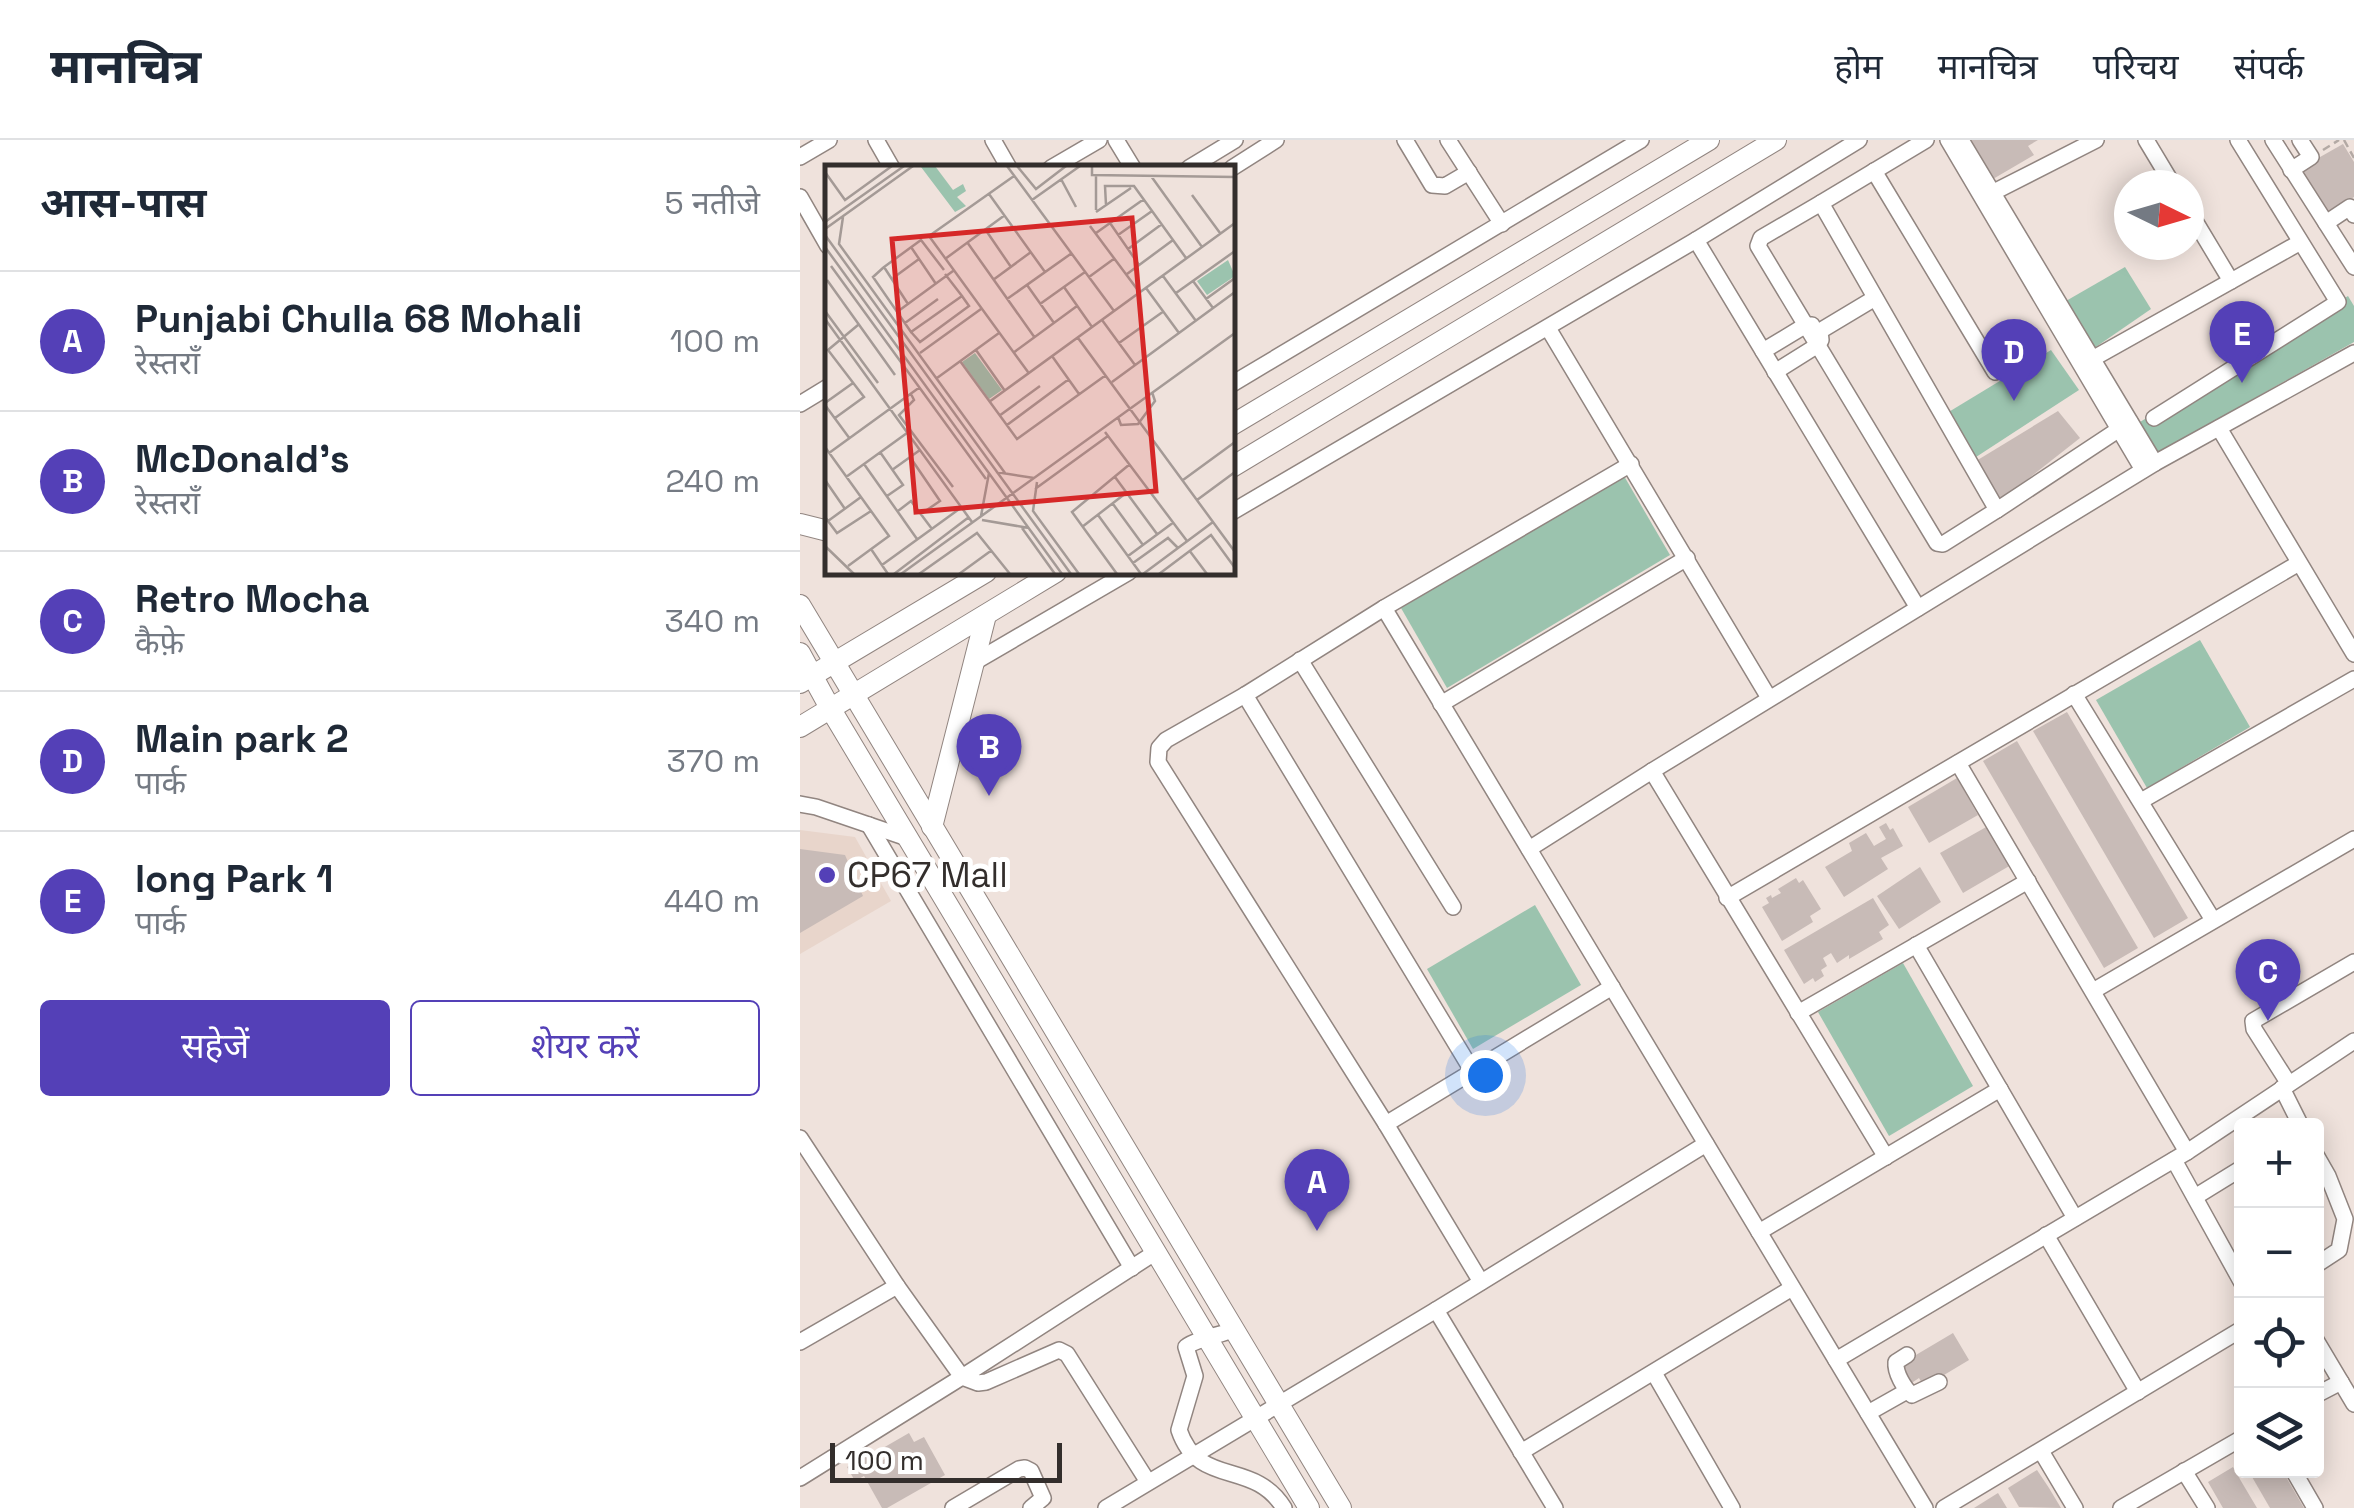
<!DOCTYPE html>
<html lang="hi">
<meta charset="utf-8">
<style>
:root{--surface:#fff;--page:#f6f6f7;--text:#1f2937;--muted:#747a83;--line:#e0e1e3;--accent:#5440b7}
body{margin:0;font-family:"Space Grotesk","Noto Sans Devanagari",sans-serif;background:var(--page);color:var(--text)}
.controls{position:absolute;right:30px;bottom:30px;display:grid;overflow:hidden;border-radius:10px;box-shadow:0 5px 25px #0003}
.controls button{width:90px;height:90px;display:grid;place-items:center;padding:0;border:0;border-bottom:2px solid var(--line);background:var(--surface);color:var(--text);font:50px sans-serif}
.compass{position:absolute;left:1314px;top:30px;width:90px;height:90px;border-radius:50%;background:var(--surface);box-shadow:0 5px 25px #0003;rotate:95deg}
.scale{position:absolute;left:30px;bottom:25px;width:232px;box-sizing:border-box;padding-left:10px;border:5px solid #332e2c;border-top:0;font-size:28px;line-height:35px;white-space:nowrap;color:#332e2c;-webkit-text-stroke:8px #fff;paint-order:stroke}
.you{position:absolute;left:685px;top:935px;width:35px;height:35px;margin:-25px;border:8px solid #fff;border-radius:50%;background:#1a73e8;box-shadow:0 0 0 15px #1a73e833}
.badge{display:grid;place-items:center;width:65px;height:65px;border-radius:50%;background:var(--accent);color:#fff;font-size:32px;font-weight:700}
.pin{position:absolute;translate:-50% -82px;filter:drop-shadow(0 2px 5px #0008)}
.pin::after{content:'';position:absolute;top:52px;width:35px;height:30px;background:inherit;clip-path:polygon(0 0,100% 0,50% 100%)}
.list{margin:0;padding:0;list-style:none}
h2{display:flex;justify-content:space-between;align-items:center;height:130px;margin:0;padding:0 40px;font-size:42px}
h2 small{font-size:32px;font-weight:400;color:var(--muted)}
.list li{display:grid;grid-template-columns:65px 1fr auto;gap:30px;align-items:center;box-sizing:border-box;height:140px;padding:0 40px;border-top:2px solid var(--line)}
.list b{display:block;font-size:38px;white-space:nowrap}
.list p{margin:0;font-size:32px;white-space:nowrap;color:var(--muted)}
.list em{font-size:32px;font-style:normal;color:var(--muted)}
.actions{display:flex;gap:20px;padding:30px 40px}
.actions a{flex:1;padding:22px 0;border:2px solid var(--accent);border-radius:10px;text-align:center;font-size:35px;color:var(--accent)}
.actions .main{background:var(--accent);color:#fff}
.icon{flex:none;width:55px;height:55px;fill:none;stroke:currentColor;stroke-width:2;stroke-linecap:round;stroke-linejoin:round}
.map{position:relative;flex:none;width:1554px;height:1368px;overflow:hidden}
header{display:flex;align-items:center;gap:60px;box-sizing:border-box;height:140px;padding:0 50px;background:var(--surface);border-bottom:2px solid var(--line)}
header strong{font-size:48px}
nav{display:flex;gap:55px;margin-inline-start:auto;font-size:35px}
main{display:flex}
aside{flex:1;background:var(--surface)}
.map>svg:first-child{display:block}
.built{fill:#e8d5cb}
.green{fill:#9bc3ae}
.building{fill:#c8bbb7}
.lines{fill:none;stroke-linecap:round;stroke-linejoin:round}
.minor-casing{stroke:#918580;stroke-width:18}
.major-casing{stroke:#918580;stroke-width:22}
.path{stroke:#b3a9a4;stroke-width:2.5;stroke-dasharray:8 5;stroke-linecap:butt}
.minor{stroke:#fff;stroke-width:15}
.major{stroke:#fff;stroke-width:20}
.poi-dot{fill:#5440b7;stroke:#fff;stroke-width:4}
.labels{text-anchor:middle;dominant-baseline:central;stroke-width:10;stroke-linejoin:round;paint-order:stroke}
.poi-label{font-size:35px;fill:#332e2c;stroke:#fff;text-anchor:start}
.inset-road{fill:none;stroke:#a49a96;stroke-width:2.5}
.view{fill:#d62828;fill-opacity:0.15;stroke:#d62828;stroke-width:5}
.inset-edge{fill:none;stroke:#332e2c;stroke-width:5}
</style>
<header>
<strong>मानचित्र</strong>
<nav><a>होम</a><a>मानचित्र</a><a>परिचय</a><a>संपर्क</a></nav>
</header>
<main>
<aside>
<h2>आस-पास<small>5 नतीजे</small></h2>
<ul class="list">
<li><span class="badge">A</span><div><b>Punjabi Chulla 68 Mohali</b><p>रेस्तराँ</p></div><em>100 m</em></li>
<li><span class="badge">B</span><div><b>McDonald's</b><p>रेस्तराँ</p></div><em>240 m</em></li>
<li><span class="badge">C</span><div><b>Retro Mocha</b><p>कैफ़े</p></div><em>340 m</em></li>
<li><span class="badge">D</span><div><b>Main park 2</b><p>पार्क</p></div><em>370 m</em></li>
<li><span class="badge">E</span><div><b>long Park 1</b><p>पार्क</p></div><em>440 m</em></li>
</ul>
<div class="actions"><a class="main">सहेजें</a><a>शेयर करें</a></div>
</aside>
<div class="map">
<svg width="1554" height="1368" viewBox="0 0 1554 1368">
<rect width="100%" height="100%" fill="#efe2dc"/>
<polygon class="built" points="0,690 55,697 91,761 0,814"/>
<g class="green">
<polygon points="1325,127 1351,169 1290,211 1259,165"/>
<polygon points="1548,156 1554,166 1554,202 1354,315 1335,285"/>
<polygon points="1251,210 1279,250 1173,319 1147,273"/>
<polygon points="824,336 870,415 647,548 601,468"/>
<polygon points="1400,500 1450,587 1347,648 1296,560"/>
<polygon points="735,765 781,845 673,909 627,829"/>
<polygon points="1103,823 1173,946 1089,996 1018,872"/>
</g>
<g class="building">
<polygon points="1170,0 1238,0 1228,6 1234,15 1193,39"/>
<polygon points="1543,4 1554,22 1554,57 1526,74 1499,29"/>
<polygon points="1258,271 1280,298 1200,361 1176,321"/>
<polygon points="1267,572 1388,778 1354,798 1233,591"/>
<polygon points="1217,601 1338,808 1304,828 1183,621"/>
<polygon points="1157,638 1178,675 1129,703 1108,667"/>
<polygon points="1086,683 1090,690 1093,688 1103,706 1081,718 1088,729 1044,757 1025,727 1052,711 1049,703 1066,693 1074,706 1086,699 1079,687"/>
<polygon points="1188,686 1211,725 1163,753 1140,713"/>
<polygon points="0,709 45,715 63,756 0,793"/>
<polygon points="1120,727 1141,762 1099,789 1077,756"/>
<polygon points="996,738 999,743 1003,740 1021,769 1010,776 1013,782 982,801 962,767 969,763 966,758 971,755 972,758 981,753 978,749"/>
<polygon points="1073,758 1089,785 1079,792 1083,799 1049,819 1049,815 1037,823 1031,813 1023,818 1027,826 1021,830 1024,836 1015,842 1013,838 1004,844 984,810"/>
<polygon points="1153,1193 1169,1220 1124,1247 1119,1238 1110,1244 1099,1225"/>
<polygon points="109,1293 114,1302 124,1297 145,1335 87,1368 82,1368 64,1336 55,1341 47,1327 72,1312 78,1323 88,1317 83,1308"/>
<polygon points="1433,1327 1441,1341 1457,1368 1423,1368 1408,1342"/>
<polygon points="1237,1330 1249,1348 1261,1368 1219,1367 1208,1348"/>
<polygon points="1448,1330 1482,1330 1504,1368 1470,1368"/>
<polygon points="1198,1353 1207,1368 1174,1368"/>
</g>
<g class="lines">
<defs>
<g id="minor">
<polyline points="76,0 92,28"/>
<polyline points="193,0 209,28"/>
<polyline points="316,0 333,28"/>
<polyline points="605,0 632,45 645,46 669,32"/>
<polyline points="648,0 702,84"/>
<polyline points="1126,0 1021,63 1197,370 1330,282"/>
<polyline points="1148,0 1343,330"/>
<polyline points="1161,0 1355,323"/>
<polyline points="1346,0 1373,45"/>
<polyline points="1473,0 1554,127"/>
<polyline points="0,17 29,0"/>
<polyline points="251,28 299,0"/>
<polyline points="389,28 435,0"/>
<polyline points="432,28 476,0"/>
<polyline points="1491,30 1511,17 1500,0"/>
<polyline points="1074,31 1195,232"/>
<polyline points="0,57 28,106"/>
<polyline points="1184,57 1296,0"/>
<polyline points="1021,63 961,98 958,106 1137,403 1143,404 1197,370"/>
<polyline points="1389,71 1431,141"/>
<polyline points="1526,83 1550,67 1554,75"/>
<polyline points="896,100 1118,468"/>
<polyline points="748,188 969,558"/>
<polyline points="963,211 1006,185 1012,185"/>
<polyline points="1285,223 1499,103"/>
<polyline points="975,232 1018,205 1021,200 1020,191 1075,158"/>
<polyline points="432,244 841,0"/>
<polyline points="0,264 28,247"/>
<polyline points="1354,278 1538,162 1438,0"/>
<polyline points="1419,288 1554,514"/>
<polyline points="432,372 896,100 1059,0"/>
<polyline points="584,468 1125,1368"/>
<polyline points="500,520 653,767"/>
<polyline points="173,523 329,432"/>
<polyline points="1274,554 1413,780"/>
<polyline points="445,555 673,932"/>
<polyline points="641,564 887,418"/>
<polyline points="1158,623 1387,1012"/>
<polyline points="852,631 1086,1017"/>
<polyline points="1341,661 1554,539"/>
<polyline points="0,664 16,667 110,699"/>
<polyline points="69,685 332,1128"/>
<polyline points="729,709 852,631 1355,323 1554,213"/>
<polyline points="927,758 1499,423"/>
<polyline points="1116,805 1275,1078"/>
<polyline points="1293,851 1554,699"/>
<polyline points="998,873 1228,741"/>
<polyline points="1489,944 1454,889 1453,881 1554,822"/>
<polyline points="1482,948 1501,986"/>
<polyline points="586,984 812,847"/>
<polyline points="0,998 97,1146 162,1237 178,1243 186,1242 259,1210 267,1214 348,1342"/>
<polyline points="1516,1015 1528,1036 1545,1079 1539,1110 1516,1125"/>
<polyline points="1374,1020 1442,1143"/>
<polyline points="1395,1057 1442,1028"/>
<polyline points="959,1092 1200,949"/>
<polyline points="1246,1095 1338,1252"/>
<polyline points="681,1142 586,984 358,622 359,608 366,600 445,555 584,468 831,324"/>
<polyline points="636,1170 755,1368"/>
<path d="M434 1190C422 1194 394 1200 386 1207L395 1236 379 1290C399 1349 453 1318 484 1368"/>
<polyline points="1516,1200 1554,1264"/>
<polyline points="0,1202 97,1146"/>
<path d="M1107 1215 1096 1222C1095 1233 1104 1248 1112 1255L1139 1242"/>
<polyline points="1036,1220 1387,1012 1554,901"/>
<polyline points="854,1233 932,1368"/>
<polyline points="1516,1255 1541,1242"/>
<polyline points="1068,1273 1107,1251"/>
<polyline points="1241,1311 1275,1368"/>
<polyline points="721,1312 992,1148"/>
<polyline points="1493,1330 1515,1368"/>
<polyline points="1384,1331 1407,1368"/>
<polyline points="0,1338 162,1237 356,1112"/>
<polyline points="153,1368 219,1329 225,1328 231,1331 243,1358 231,1368"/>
<polyline points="306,1368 636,1170 906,1004"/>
<polyline points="1144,1368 1442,1189"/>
<polyline points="1321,1368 1442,1298"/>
</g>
<g id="major">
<polyline points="432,285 909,0"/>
<polyline points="432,327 976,0"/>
<polyline points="0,384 28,391"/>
<polyline points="0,465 541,1368"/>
<polyline points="0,513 30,568 509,1368"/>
<polyline points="0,543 186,432"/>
<polyline points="0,587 256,432"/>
<polyline points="132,687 186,475"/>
</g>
</defs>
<use href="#minor" class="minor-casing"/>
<use href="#major" class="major-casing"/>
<g class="path">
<polyline points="1544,0 1554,18"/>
<polyline points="1523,10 1539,0"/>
</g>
<use href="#minor" class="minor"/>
<use href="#major" class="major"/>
</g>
<circle class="poi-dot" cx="27" cy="735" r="10"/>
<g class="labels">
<g class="poi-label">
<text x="47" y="735">CP67 Mall</text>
</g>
</g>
<g transform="translate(25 25)">
<rect width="410" height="410" fill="#efe2dc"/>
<path d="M110 1 128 25 138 19 141 26 132 32 141 41 130 47 96 2ZM403 95 410 111 382 130 372 116ZM150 188 177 225 164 234 137 197Z" fill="#9bc3ae"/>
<path class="inset-road" d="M182 1 289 146M192 1 211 24 241 1M267 1V10L410 12M0 7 20 35 67 1M189 11 104 71 203 207M326 11 377 82M236 14 251 42M164 29 220 107M367 30 395 68M207 35 255 1M281 40 280 21H309L361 93M271 45V10M271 47 306 23M18 52 14 79 180 308M0 57 79 1M285 58 314 100M265 61 315 128M0 64 88 1M160 64 186 102M271 68 319 34M0 70 246 409M293 70 327 46M142 77 210 173M0 82 237 409M86 82 111 119M303 84 337 59M120 94 180 50M6 101 161 314M59 102 48 112 86 167 137 131 120 109M302 109 348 75M338 111 371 156M264 112 290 93M68 113 94 94M2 115 70 210M168 115 206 87M368 116 388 143M202 120 229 158M239 122 267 162M321 123 354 168M351 128 410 86M182 134 247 88M381 134 410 113M83 139 59 102 96 75 119 105M215 139 260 107M0 146 53 218M72 147 128 106M0 154 147 357M277 155 310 200M80 158 113 134M86 167 95 177 144 141 137 131M253 173 410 387M294 178 339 146M151 185 180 226M95 188 156 144M188 188 252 141M227 191 254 229M135 196 192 274 281 210M112 213 174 168M287 217 410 127M86 229 89 235 74 250 128 322M164 237 410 58M0 238 28 218M0 240 25 274M174 251 215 221M293 252 296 260 313 259 330 236 327 227M10 253 39 232 3 185 33 160M182 260 244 214M280 267 362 376M0 282 64 371 23 401M55 287 78 320 62 331M4 288 95 222M85 292 115 336 96 349M39 299 92 374M67 305 95 285M171 307 209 313M21 312 82 268M290 312 332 369M0 315 20 344M358 315 410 277M212 317 208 346 254 409M210 324 283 271M372 335 410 307M288 339 318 380M73 346 86 336 107 364M273 350 316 409M156 351 164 308M0 352 12 368 46 346M157 355 204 363M3 356 36 332M257 362 301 328M197 363 230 409M0 381 29 409M46 384 63 409M364 385 382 409M303 391 349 357M308 398 343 373 353 383M57 400 137 342M69 409 144 352M76 409 410 168M94 409 152 368 185 409M134 409 167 385M292 409 247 347 305 299M318 409 388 357M334 409 386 370 410 403"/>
<path class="view" d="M307 53 331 326 91 347 67 74Z"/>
<rect width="410" height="410" class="inset-edge"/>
</g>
</svg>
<div class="controls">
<button>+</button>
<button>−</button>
<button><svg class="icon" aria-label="locate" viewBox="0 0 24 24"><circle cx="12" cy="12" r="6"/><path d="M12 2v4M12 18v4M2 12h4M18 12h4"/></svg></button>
<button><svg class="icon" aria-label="layers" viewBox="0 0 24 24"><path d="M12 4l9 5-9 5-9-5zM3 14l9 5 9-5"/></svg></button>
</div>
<svg class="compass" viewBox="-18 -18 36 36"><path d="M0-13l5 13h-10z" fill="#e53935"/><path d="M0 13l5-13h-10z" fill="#747a83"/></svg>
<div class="scale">100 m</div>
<div class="you"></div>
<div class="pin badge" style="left:517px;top:1091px">A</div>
<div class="pin badge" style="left:189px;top:656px">B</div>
<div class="pin badge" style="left:1468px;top:881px">C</div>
<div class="pin badge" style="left:1214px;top:261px">D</div>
<div class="pin badge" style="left:1442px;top:243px">E</div>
</div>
</main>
